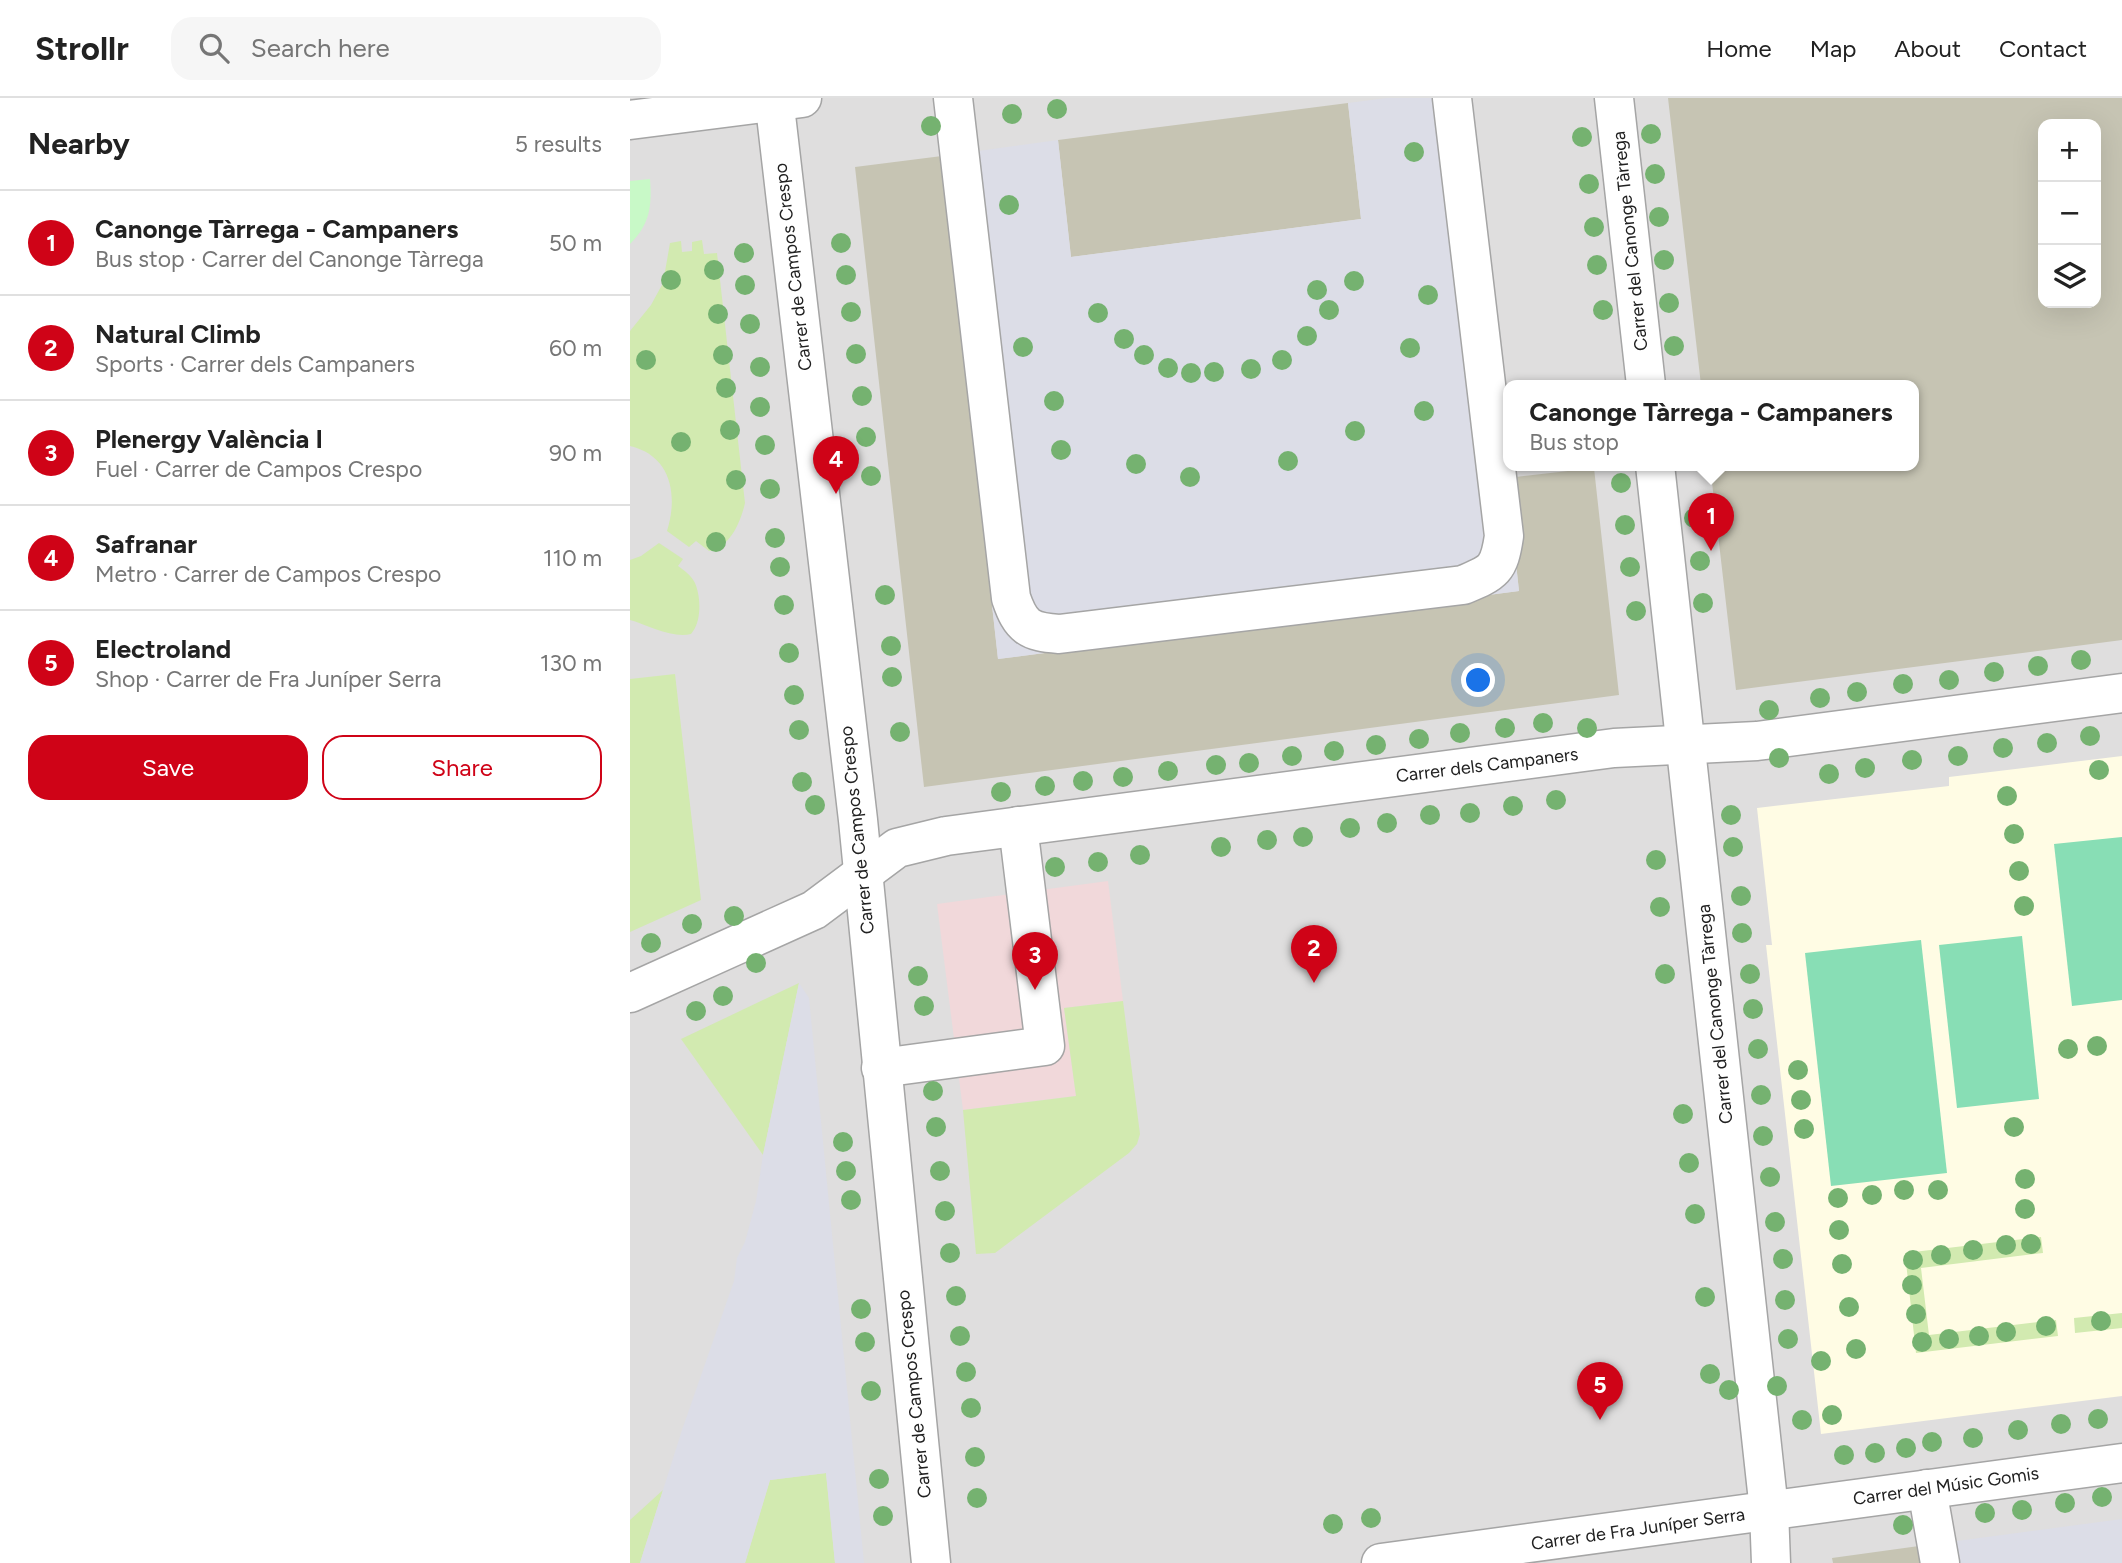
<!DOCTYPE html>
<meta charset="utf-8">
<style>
:root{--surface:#fff;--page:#f6f6f6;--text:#222;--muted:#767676;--line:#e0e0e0;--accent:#cf0317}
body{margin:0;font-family:Figtree,sans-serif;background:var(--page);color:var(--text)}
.controls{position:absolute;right:21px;top:21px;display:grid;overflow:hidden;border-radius:14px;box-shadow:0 7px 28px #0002}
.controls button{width:63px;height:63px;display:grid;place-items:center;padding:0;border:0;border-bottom:2px solid var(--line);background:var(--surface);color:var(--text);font:35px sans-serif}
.you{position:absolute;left:849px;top:583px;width:24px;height:24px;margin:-18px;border:5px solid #fff;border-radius:50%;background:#1a73e8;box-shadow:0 0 0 10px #1a73e833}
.badge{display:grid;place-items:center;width:46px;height:46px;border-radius:50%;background:var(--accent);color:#fff;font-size:23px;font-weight:700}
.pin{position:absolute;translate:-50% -58px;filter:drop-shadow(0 2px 4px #0008)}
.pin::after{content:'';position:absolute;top:37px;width:24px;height:21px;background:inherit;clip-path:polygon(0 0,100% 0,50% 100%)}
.popup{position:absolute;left:873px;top:282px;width:416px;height:91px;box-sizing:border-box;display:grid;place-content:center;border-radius:14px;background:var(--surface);filter:drop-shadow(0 2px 5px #0005);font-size:23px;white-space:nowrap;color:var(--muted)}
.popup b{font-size:26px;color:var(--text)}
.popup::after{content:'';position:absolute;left:50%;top:100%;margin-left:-14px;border:14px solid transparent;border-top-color:var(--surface)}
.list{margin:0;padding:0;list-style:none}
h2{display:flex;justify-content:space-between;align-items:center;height:91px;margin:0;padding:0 28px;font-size:30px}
h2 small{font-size:23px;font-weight:400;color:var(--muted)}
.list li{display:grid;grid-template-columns:46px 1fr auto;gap:21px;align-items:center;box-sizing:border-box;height:105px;padding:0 28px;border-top:2px solid var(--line)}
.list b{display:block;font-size:26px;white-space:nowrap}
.list p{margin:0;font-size:23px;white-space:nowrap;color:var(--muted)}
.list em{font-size:23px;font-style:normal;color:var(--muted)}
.actions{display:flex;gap:14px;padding:21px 28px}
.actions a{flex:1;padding:16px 0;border:2px solid var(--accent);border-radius:21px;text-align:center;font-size:24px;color:var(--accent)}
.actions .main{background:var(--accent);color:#fff}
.icon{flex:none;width:38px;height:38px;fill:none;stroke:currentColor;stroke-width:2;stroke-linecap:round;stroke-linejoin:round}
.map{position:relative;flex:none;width:1492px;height:1465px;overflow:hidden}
header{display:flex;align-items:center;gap:42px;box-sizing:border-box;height:98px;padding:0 35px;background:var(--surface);border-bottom:2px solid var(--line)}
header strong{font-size:33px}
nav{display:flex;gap:38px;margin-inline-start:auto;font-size:24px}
.search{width:490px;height:63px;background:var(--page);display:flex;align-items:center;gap:18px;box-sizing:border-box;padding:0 24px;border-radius:21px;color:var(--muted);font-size:26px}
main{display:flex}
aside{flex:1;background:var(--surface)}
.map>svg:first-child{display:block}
.residential{fill:#dfdede;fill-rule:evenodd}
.commercial{fill:#f1d8da}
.education{fill:#fffce4}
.construction{fill:#c6c4b3;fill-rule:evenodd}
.grass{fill:#d2eab0}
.park{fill:#c8f9c7}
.pitch{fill:#88deb5}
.plaza{fill:#dcdde7}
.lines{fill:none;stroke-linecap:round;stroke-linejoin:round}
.minor-casing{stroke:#a5a5a5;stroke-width:41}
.minor{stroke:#fff;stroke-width:38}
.tree{fill:#75b270}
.labels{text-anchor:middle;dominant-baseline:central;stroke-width:5;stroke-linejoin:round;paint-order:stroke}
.street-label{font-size:18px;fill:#212121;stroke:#fff}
</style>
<header>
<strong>Strollr</strong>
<div class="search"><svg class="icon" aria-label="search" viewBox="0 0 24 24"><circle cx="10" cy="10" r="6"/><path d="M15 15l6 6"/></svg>Search here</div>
<nav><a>Home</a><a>Map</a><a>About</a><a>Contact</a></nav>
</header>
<main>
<aside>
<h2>Nearby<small>5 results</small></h2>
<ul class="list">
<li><span class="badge">1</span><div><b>Canonge Tàrrega - Campaners</b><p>Bus stop · Carrer del Canonge Tàrrega</p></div><em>50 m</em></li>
<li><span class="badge">2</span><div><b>Natural Climb</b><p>Sports · Carrer dels Campaners</p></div><em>60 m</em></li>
<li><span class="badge">3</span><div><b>Plenergy València I</b><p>Fuel · Carrer de Campos Crespo</p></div><em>90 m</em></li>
<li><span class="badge">4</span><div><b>Safranar</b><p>Metro · Carrer de Campos Crespo</p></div><em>110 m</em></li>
<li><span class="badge">5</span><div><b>Electroland</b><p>Shop · Carrer de Fra Juníper Serra</p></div><em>130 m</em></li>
</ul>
<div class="actions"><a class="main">Save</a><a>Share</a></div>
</aside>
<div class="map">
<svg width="1492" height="1465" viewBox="0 0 1492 1465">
<rect width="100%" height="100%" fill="#f1ede8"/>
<path class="residential" d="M0 0H1492V1465H0ZM1413 26H1466V205H1413ZM878 287H1284V367H878Z"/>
<polygon class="commercial" points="478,783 493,903 434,910 446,998 333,1012 307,806"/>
<polygon class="education" points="1492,658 1492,1298 1191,1336 1136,847 1142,847 1127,710 1319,688 1319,679"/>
<g class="construction">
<path d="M1038 0H1492V542L1106 592 1080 367H1284V287H1071ZM1466 26V205H1413V26Z"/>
<polygon points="718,5 731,121 441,159 428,42"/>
<polygon points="312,58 368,561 889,493 877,380 964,370 989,597 294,689 225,69"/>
<polygon points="1289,1448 1291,1465 1203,1465 1202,1460"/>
</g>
<g class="grass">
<path d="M72 142 74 156 87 155 115 405C111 423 100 450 79 453L66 443 59 449 37 433C48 398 42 358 0 348V233L21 207 33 185 40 145 51 143 52 154 62 153V144Z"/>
<path d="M29 445 53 461 48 468C55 473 61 477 65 485 71 499 72 524 61 536 43 541 18 527 0 522V462L11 458Z"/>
<polygon points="45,576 71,802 0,834 0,581"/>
<polygon points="169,885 133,1057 51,941"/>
<polygon points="493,903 510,1036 507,1046 499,1055 365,1155 346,1156 333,1012 446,998 434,910"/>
<polygon points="1411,1139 1413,1155 1291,1170 1299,1237 1426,1222 1428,1238 1286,1255 1275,1155"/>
<polygon points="1492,1215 1492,1230 1445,1235 1444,1220"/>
<polygon points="196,1375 205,1465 115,1465 140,1382"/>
<polygon points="33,1392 10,1465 0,1465 0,1422"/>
</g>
<path class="park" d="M20 81C22 108 20 126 0 146V83Z"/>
<g class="pitch">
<polygon points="1492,739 1492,902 1442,908 1424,746"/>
<polygon points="1392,838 1409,1001 1327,1010 1309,847"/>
<polygon points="1291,842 1317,1075 1201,1088 1175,855"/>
</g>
<g class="plaza">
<polygon points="757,0 834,0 889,493 368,561 312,58 428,42 441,159 731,121 718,5"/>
<polygon points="169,885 179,900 234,1465 205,1465 196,1375 140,1382 115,1465 10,1465 52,1332 104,1183 107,1160 115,1144 126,1103 133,1057"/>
<polygon points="1492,1421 1492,1465 1291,1465 1289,1448"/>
</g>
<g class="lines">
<defs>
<g id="minor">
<polyline points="144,0 228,722 301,1465"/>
<path d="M323 0 381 500C391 529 399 534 429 536L833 487C864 474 869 472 874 438L822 0"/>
<polyline points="984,0 1016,287"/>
<polyline points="0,22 172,0"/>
<polyline points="1025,367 1139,1412 1141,1465"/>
<polyline points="0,895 184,812 267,750 316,738 984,650 1127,643 1492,595"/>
<polyline points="251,970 415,948 388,728"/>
<polyline points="1297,1391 1310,1465"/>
<polyline points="751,1465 1492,1365"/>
</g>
</defs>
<use href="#minor" class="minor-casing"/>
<use href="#minor" class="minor"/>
</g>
<g class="tree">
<circle cx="427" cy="11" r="10"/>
<circle cx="382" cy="16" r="10"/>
<circle cx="301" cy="28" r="10"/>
<circle cx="1021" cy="36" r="10"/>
<circle cx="952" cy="39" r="10"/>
<circle cx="784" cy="54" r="10"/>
<circle cx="1025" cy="76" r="10"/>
<circle cx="959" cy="86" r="10"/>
<circle cx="379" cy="107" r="10"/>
<circle cx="1029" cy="119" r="10"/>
<circle cx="964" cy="129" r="10"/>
<circle cx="211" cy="145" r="10"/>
<circle cx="114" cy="155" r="10"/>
<circle cx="1034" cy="162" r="10"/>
<circle cx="967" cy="167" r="10"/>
<circle cx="84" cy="172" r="10"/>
<circle cx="216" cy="177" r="10"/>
<circle cx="41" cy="182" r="10"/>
<circle cx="724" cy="183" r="10"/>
<circle cx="115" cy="187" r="10"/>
<circle cx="687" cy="192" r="10"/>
<circle cx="798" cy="197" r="10"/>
<circle cx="1039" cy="205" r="10"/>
<circle cx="699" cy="212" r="10"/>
<circle cx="973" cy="212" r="10"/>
<circle cx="221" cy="214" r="10"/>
<circle cx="468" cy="215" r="10"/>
<circle cx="88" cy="216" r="10"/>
<circle cx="120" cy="226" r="10"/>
<circle cx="677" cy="238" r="10"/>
<circle cx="494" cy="241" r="10"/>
<circle cx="1044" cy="248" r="10"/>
<circle cx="393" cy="249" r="10"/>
<circle cx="780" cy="250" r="10"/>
<circle cx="226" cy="256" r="10"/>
<circle cx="93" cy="257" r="10"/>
<circle cx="514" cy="257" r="10"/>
<circle cx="16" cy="262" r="10"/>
<circle cx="652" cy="262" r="10"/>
<circle cx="130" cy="269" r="10"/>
<circle cx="538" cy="270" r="10"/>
<circle cx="621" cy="271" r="10"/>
<circle cx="584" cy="274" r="10"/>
<circle cx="561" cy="275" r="10"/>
<circle cx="96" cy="290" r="10"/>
<circle cx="232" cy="298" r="10"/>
<circle cx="424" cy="303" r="10"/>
<circle cx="130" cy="309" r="10"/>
<circle cx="794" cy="313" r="10"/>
<circle cx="100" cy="332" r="10"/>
<circle cx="725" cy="333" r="10"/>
<circle cx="236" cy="339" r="10"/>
<circle cx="51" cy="344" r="10"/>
<circle cx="135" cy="347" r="10"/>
<circle cx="431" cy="352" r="10"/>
<circle cx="658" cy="363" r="10"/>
<circle cx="506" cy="366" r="10"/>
<circle cx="241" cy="378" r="10"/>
<circle cx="560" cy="379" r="10"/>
<circle cx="106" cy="382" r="10"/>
<circle cx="991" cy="385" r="10"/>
<circle cx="140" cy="391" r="10"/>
<circle cx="1064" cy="420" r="10"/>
<circle cx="995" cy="427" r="10"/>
<circle cx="145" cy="440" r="10"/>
<circle cx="86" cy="444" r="10"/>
<circle cx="1070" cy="463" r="10"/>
<circle cx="150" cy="469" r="10"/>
<circle cx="1000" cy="469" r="10"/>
<circle cx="255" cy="497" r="10"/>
<circle cx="1073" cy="505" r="10"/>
<circle cx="154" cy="507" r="10"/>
<circle cx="1006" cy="513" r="10"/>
<circle cx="261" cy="548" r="10"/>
<circle cx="159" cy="555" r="10"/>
<circle cx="1451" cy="562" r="10"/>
<circle cx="1408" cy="568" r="10"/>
<circle cx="1364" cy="574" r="10"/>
<circle cx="262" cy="579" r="10"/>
<circle cx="1319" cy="582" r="10"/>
<circle cx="1273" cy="586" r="10"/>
<circle cx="1227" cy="594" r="10"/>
<circle cx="164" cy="597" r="10"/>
<circle cx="1190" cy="600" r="10"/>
<circle cx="1139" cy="612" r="10"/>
<circle cx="913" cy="625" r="10"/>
<circle cx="875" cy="630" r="10"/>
<circle cx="957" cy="630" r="10"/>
<circle cx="169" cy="632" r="10"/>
<circle cx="270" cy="634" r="10"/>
<circle cx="830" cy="635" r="10"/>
<circle cx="1460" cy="638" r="10"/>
<circle cx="789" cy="641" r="10"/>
<circle cx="1417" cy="645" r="10"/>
<circle cx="746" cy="647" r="10"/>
<circle cx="1373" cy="650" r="10"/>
<circle cx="704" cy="653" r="10"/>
<circle cx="662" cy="658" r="10"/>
<circle cx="1328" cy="658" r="10"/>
<circle cx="1149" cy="660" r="10"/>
<circle cx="1282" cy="662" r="10"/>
<circle cx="619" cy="665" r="10"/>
<circle cx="586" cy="667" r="10"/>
<circle cx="1235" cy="670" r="10"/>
<circle cx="1469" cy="672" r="10"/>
<circle cx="538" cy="673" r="10"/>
<circle cx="1199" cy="676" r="10"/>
<circle cx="493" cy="679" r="10"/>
<circle cx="453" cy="683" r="10"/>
<circle cx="172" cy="684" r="10"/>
<circle cx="415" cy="688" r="10"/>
<circle cx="371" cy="694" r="10"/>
<circle cx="1377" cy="698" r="10"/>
<circle cx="926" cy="702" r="10"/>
<circle cx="185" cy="707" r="10"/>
<circle cx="883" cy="708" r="10"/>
<circle cx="840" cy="715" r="10"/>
<circle cx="800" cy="717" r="10"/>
<circle cx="1101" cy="717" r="10"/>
<circle cx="757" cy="725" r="10"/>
<circle cx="720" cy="730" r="10"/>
<circle cx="1384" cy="736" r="10"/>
<circle cx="673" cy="739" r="10"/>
<circle cx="637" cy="742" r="10"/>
<circle cx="591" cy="749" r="10"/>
<circle cx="1103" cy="749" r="10"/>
<circle cx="510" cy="757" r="10"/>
<circle cx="1026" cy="762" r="10"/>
<circle cx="468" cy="764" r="10"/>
<circle cx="425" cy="769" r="10"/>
<circle cx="1389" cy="773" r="10"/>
<circle cx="1111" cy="798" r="10"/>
<circle cx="1394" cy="808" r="10"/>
<circle cx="1030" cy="809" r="10"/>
<circle cx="104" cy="818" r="10"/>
<circle cx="62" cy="826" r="10"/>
<circle cx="1112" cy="835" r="10"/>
<circle cx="21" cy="845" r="10"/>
<circle cx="126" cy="865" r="10"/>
<circle cx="1035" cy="876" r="10"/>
<circle cx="1120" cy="876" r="10"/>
<circle cx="288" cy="878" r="10"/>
<circle cx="93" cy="898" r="10"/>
<circle cx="294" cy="908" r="10"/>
<circle cx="1123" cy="911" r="10"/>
<circle cx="66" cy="913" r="10"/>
<circle cx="1467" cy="948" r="10"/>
<circle cx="1128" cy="951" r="10"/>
<circle cx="1438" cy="951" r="10"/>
<circle cx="1168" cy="972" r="10"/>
<circle cx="303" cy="993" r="10"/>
<circle cx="1131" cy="997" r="10"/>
<circle cx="1171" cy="1002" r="10"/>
<circle cx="1053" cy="1016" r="10"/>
<circle cx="306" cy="1029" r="10"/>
<circle cx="1384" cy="1029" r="10"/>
<circle cx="1174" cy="1031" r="10"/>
<circle cx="1133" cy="1038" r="10"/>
<circle cx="213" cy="1044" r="10"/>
<circle cx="1059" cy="1065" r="10"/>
<circle cx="216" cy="1073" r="10"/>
<circle cx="310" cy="1073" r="10"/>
<circle cx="1140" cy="1079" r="10"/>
<circle cx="1395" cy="1081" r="10"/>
<circle cx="1274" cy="1092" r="10"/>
<circle cx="1308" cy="1092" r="10"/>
<circle cx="1242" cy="1097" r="10"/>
<circle cx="1208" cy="1100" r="10"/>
<circle cx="221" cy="1102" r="10"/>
<circle cx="1395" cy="1111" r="10"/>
<circle cx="315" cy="1113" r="10"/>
<circle cx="1065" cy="1116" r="10"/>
<circle cx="1145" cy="1124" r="10"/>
<circle cx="1209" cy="1132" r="10"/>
<circle cx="1401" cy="1146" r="10"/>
<circle cx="1376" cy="1147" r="10"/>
<circle cx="1343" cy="1152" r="10"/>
<circle cx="320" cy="1155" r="10"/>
<circle cx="1311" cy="1157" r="10"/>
<circle cx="1153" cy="1161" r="10"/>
<circle cx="1283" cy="1162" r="10"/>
<circle cx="1212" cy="1166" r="10"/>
<circle cx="1282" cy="1187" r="10"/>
<circle cx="326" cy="1198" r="10"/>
<circle cx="1075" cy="1199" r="10"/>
<circle cx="1155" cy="1202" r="10"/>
<circle cx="1219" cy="1209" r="10"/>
<circle cx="231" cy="1211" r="10"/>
<circle cx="1286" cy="1216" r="10"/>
<circle cx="1471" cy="1223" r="10"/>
<circle cx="1416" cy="1228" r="10"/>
<circle cx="1376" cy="1234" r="10"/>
<circle cx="330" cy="1238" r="10"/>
<circle cx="1349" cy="1238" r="10"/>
<circle cx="1158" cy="1241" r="10"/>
<circle cx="1319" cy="1241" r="10"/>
<circle cx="235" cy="1244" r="10"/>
<circle cx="1292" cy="1244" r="10"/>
<circle cx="1226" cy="1251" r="10"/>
<circle cx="1191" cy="1263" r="10"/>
<circle cx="336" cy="1274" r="10"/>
<circle cx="1080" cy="1276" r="10"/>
<circle cx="1147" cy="1288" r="10"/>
<circle cx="1099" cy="1292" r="10"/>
<circle cx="241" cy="1293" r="10"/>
<circle cx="341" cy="1310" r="10"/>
<circle cx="1202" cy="1317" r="10"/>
<circle cx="1468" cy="1321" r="10"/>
<circle cx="1172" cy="1322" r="10"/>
<circle cx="1431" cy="1326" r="10"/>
<circle cx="1388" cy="1332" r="10"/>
<circle cx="1343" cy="1340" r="10"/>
<circle cx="1302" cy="1344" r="10"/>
<circle cx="1276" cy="1350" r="10"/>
<circle cx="1245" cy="1355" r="10"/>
<circle cx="1214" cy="1357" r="10"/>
<circle cx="345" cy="1359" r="10"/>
<circle cx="249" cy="1381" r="10"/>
<circle cx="1472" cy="1399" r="10"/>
<circle cx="347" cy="1400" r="10"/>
<circle cx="1435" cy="1405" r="10"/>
<circle cx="1392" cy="1412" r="10"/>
<circle cx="1355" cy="1415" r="10"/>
<circle cx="253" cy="1418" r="10"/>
<circle cx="741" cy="1420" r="10"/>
<circle cx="703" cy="1426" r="10"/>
<circle cx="1273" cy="1427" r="10"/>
</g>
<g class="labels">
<g class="street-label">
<text transform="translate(1000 143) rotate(-96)">Carrer del Canonge Tàrrega</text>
<text transform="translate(163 169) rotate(-97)">Carrer de Campos Crespo</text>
<text transform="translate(857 667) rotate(-7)">Carrer dels Campaners</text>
<text transform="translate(227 732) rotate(-96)">Carrer de Campos Crespo</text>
<text transform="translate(1085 916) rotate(-96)">Carrer del Canonge Tàrrega</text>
<text transform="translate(284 1296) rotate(-96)">Carrer de Campos Crespo</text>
<text transform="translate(1316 1388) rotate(-8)">Carrer del Músic Gomis</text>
<text transform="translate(1008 1431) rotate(-8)">Carrer de Fra Juníper Serra</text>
</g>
</g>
</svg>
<div class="controls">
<button>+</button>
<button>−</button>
<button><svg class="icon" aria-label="layers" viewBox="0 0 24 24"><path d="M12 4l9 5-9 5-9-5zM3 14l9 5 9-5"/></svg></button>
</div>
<div class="you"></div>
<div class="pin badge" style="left:1081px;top:453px">1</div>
<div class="popup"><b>Canonge Tàrrega - Campaners</b>Bus stop</div>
<div class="pin badge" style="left:684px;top:885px">2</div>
<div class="pin badge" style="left:405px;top:892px">3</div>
<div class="pin badge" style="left:206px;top:396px">4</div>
<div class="pin badge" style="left:970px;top:1322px">5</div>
</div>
</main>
